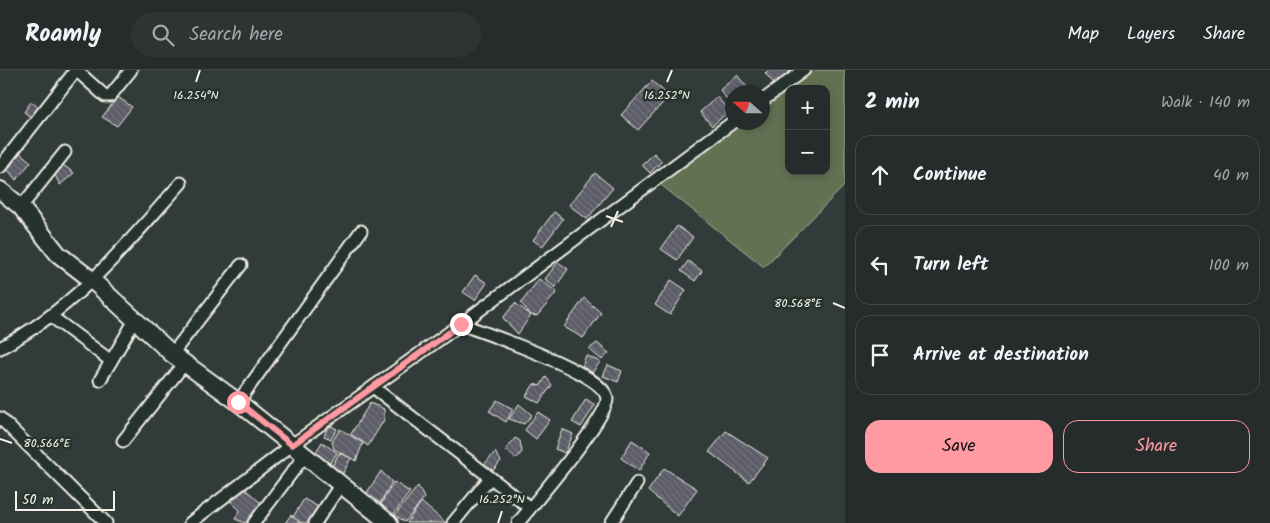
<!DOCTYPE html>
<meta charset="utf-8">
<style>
:root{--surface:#252c2b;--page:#2d3433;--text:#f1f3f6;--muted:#a3a7a9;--line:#424847;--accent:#ff9aa2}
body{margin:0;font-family:Kalam,sans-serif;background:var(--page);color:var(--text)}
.controls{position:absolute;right:15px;top:15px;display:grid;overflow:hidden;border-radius:10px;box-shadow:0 2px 8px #0003}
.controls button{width:45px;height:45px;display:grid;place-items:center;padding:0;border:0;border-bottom:1px solid var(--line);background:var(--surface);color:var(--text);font:25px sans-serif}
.compass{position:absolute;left:725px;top:15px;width:45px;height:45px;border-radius:50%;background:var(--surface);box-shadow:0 2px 8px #0003;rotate:291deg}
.scale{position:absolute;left:15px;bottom:12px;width:100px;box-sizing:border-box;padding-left:5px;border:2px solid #f4f1e8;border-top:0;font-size:14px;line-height:18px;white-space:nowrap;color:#f4f1e8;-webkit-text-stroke:4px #26332d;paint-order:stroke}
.stop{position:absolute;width:15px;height:15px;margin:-11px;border:4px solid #ff9aa2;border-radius:50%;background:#fff}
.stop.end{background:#ff9aa2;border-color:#fff;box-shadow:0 1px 5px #0008}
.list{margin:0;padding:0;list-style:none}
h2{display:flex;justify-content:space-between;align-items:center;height:65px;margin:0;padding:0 20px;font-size:21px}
h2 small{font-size:16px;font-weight:400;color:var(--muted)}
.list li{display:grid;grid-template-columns:32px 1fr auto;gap:15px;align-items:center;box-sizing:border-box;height:80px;margin:0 10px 10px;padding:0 10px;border:1px solid var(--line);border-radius:15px}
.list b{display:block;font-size:19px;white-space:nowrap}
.list em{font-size:16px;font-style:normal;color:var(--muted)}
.actions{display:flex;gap:10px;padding:15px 20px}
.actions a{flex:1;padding:11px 0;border:1px solid var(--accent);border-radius:15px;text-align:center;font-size:18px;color:var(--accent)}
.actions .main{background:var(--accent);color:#111}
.icon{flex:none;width:28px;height:28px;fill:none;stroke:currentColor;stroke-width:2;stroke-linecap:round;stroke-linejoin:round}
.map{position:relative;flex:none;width:845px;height:453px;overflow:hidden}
header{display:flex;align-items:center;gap:30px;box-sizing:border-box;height:70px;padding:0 25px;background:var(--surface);border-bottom:1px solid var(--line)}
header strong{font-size:24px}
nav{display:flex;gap:28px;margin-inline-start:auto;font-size:18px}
.search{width:350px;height:45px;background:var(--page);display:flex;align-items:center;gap:12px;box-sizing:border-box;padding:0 18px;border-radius:28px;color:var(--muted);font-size:19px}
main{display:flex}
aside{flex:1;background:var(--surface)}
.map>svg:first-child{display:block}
.grass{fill:#637152;stroke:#acb19d;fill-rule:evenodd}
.building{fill:url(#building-back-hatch);stroke:#f4f1e8}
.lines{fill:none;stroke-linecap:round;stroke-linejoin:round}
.street-casing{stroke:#f4f1e8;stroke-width:15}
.secondary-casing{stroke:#f4f1e8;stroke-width:20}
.street{stroke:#26332d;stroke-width:11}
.secondary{stroke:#26332d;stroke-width:16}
.route{stroke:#ff9aa2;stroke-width:6}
.ticks{fill:none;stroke:#f4f1e8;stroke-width:2}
.ticks-label{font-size:12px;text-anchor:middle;fill:#f4f1e8;stroke:#26332d;stroke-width:5;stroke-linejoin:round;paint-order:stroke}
</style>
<header>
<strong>Roamly</strong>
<div class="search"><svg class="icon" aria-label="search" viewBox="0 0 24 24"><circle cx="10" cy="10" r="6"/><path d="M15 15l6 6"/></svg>Search here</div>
<nav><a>Map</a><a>Layers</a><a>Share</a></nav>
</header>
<main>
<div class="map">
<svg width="845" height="453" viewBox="0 0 845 453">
<defs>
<pattern id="building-back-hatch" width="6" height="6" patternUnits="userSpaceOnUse" patternTransform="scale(1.25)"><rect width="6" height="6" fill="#5c5c68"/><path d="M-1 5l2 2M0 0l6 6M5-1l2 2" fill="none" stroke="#74747e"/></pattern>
</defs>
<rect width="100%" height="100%" fill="#313b39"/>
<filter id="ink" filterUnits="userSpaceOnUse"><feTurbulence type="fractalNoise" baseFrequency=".02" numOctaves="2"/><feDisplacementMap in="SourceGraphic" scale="10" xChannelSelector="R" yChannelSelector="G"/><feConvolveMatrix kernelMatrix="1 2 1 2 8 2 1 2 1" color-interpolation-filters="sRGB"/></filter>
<g filter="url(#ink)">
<path class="grass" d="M810 0H845V115L764 197 655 110 736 53 762 52 763 34ZM789 19H826V101H789Z"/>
<g class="building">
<polygon points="769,0 792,0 775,15 765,3"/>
<polygon points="737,5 751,22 732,22 732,36 720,20"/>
<polygon points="652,11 669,26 638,60 621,45"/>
<polygon points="118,27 132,37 117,56 102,47"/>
<polygon points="717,27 729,41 712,56 700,42"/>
<polygon points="31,32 42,38 33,49 24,42"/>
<polygon points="19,82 31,92 16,110 8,100"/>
<polygon points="654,83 662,91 650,103 642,95"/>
<polygon points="63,95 74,103 60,115 55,105"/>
<polygon points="595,103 613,118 587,149 569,135"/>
<polygon points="554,142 563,149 542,177 533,170"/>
<polygon points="677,156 693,167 677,190 661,179"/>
<polygon points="688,191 702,201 695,211 681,201"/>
<polygon points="558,192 568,199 555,218 545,209"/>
<polygon points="475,205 487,213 475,230 463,222"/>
<polygon points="539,209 557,222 537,246 531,245 521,233"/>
<polygon points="671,210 686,220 670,245 655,235"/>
<polygon points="584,228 601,243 583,268 564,257"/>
<polygon points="515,233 531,245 518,264 503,248"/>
<polygon points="597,273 609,283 602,290 589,279"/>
<polygon points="586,285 600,292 589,307 581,300"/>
<polygon points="608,295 622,301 618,312 603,306"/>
<polygon points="546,307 552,315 539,333 526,326 534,314 540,316"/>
<polygon points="586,329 595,335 581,357 572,352"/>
<polygon points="497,330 513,339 506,352 489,341"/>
<polygon points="370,333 384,339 384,350 368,376 351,364"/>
<polygon points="519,334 532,345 524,354 509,349"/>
<polygon points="538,342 550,350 536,369 525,360"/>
<polygon points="329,355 337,359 331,369 324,366"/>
<polygon points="340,359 363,373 356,391 334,379 332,372"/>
<polygon points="562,359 573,364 565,383 555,379"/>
<polygon points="726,361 768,388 749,412 709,382"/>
<polygon points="515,368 520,371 522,382 516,389 506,380"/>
<polygon points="632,370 650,382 639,401 621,388"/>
<polygon points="322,372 337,383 328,396 314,385"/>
<polygon points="495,382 501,391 490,404 482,397"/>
<polygon points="339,383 351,388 342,405 331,398"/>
<polygon points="664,398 697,419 678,446 648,421"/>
<polygon points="381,401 392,412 379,435 364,427"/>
<polygon points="394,412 410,422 393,445 379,437"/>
<polygon points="418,416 424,428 405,452 395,445"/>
<polygon points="243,417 262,434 245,453 235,449 240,440 231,432"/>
<polygon points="304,429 324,440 313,453 301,453 293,447"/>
<polygon points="421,432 446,453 407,453"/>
<polygon points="291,445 293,447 301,453 285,453"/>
</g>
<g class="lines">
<defs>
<g id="street">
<polyline points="76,0 105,26 110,26 131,0"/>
<polyline points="762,31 804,0"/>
<polyline points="0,97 76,0"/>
<polyline points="21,137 65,82"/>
<polyline points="52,247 111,291"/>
<path d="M461 254C486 264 606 303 607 329 607 349 534 433 518 453"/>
<path d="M0 278C75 239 126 175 181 113"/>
<polyline points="172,284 241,195"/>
<polyline points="100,310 135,250"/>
<polyline points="373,317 530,438"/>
<polyline points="238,332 361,161"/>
<polyline points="0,348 106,453"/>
<polyline points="123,371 185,293"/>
<polyline points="190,453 292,375 461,254 733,52"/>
<polyline points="254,453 305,385"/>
<polyline points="315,453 341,414"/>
<polyline points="453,453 490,408"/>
<polyline points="611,453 637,413"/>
</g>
<polyline id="secondary" points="0,120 21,137 58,184 93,211 172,284 238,332 389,453"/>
</defs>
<use href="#street" class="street-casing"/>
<use href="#secondary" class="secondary-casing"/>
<use href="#street" class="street"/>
<use href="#secondary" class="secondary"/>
</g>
</g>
<g class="lines" filter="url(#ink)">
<polyline class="route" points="238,332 292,375 461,254"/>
</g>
<path class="ticks" d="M196 12 200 0M667 12 672 0M606 146 623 152M611 157 618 141M833 233 845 238M0 369 12 373M498 453 502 441"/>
<g class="ticks-label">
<text x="196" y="29">16.254°N</text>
<text x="667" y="29">16.252°N</text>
<text x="798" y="237">80.568°E</text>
<text x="47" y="377">80.566°E</text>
<text x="502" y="433">16.252°N</text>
</g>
</svg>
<div class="controls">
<button>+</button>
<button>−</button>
</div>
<svg class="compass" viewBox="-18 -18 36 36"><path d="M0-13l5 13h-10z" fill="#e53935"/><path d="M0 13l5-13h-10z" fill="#a3a7a9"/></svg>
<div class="scale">50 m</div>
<div class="stop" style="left:238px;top:332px"></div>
<div class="stop end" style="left:461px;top:254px"></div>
</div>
<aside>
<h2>2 min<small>Walk · 140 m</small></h2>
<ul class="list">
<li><svg class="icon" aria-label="ahead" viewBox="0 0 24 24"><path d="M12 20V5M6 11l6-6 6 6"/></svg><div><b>Continue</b></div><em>40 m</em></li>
<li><svg class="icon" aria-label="left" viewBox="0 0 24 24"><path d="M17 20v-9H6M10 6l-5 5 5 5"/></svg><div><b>Turn left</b></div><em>100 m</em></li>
<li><svg class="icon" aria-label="arrive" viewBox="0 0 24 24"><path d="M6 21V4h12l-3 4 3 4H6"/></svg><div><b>Arrive at destination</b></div></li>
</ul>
<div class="actions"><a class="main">Save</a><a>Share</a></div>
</aside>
</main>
